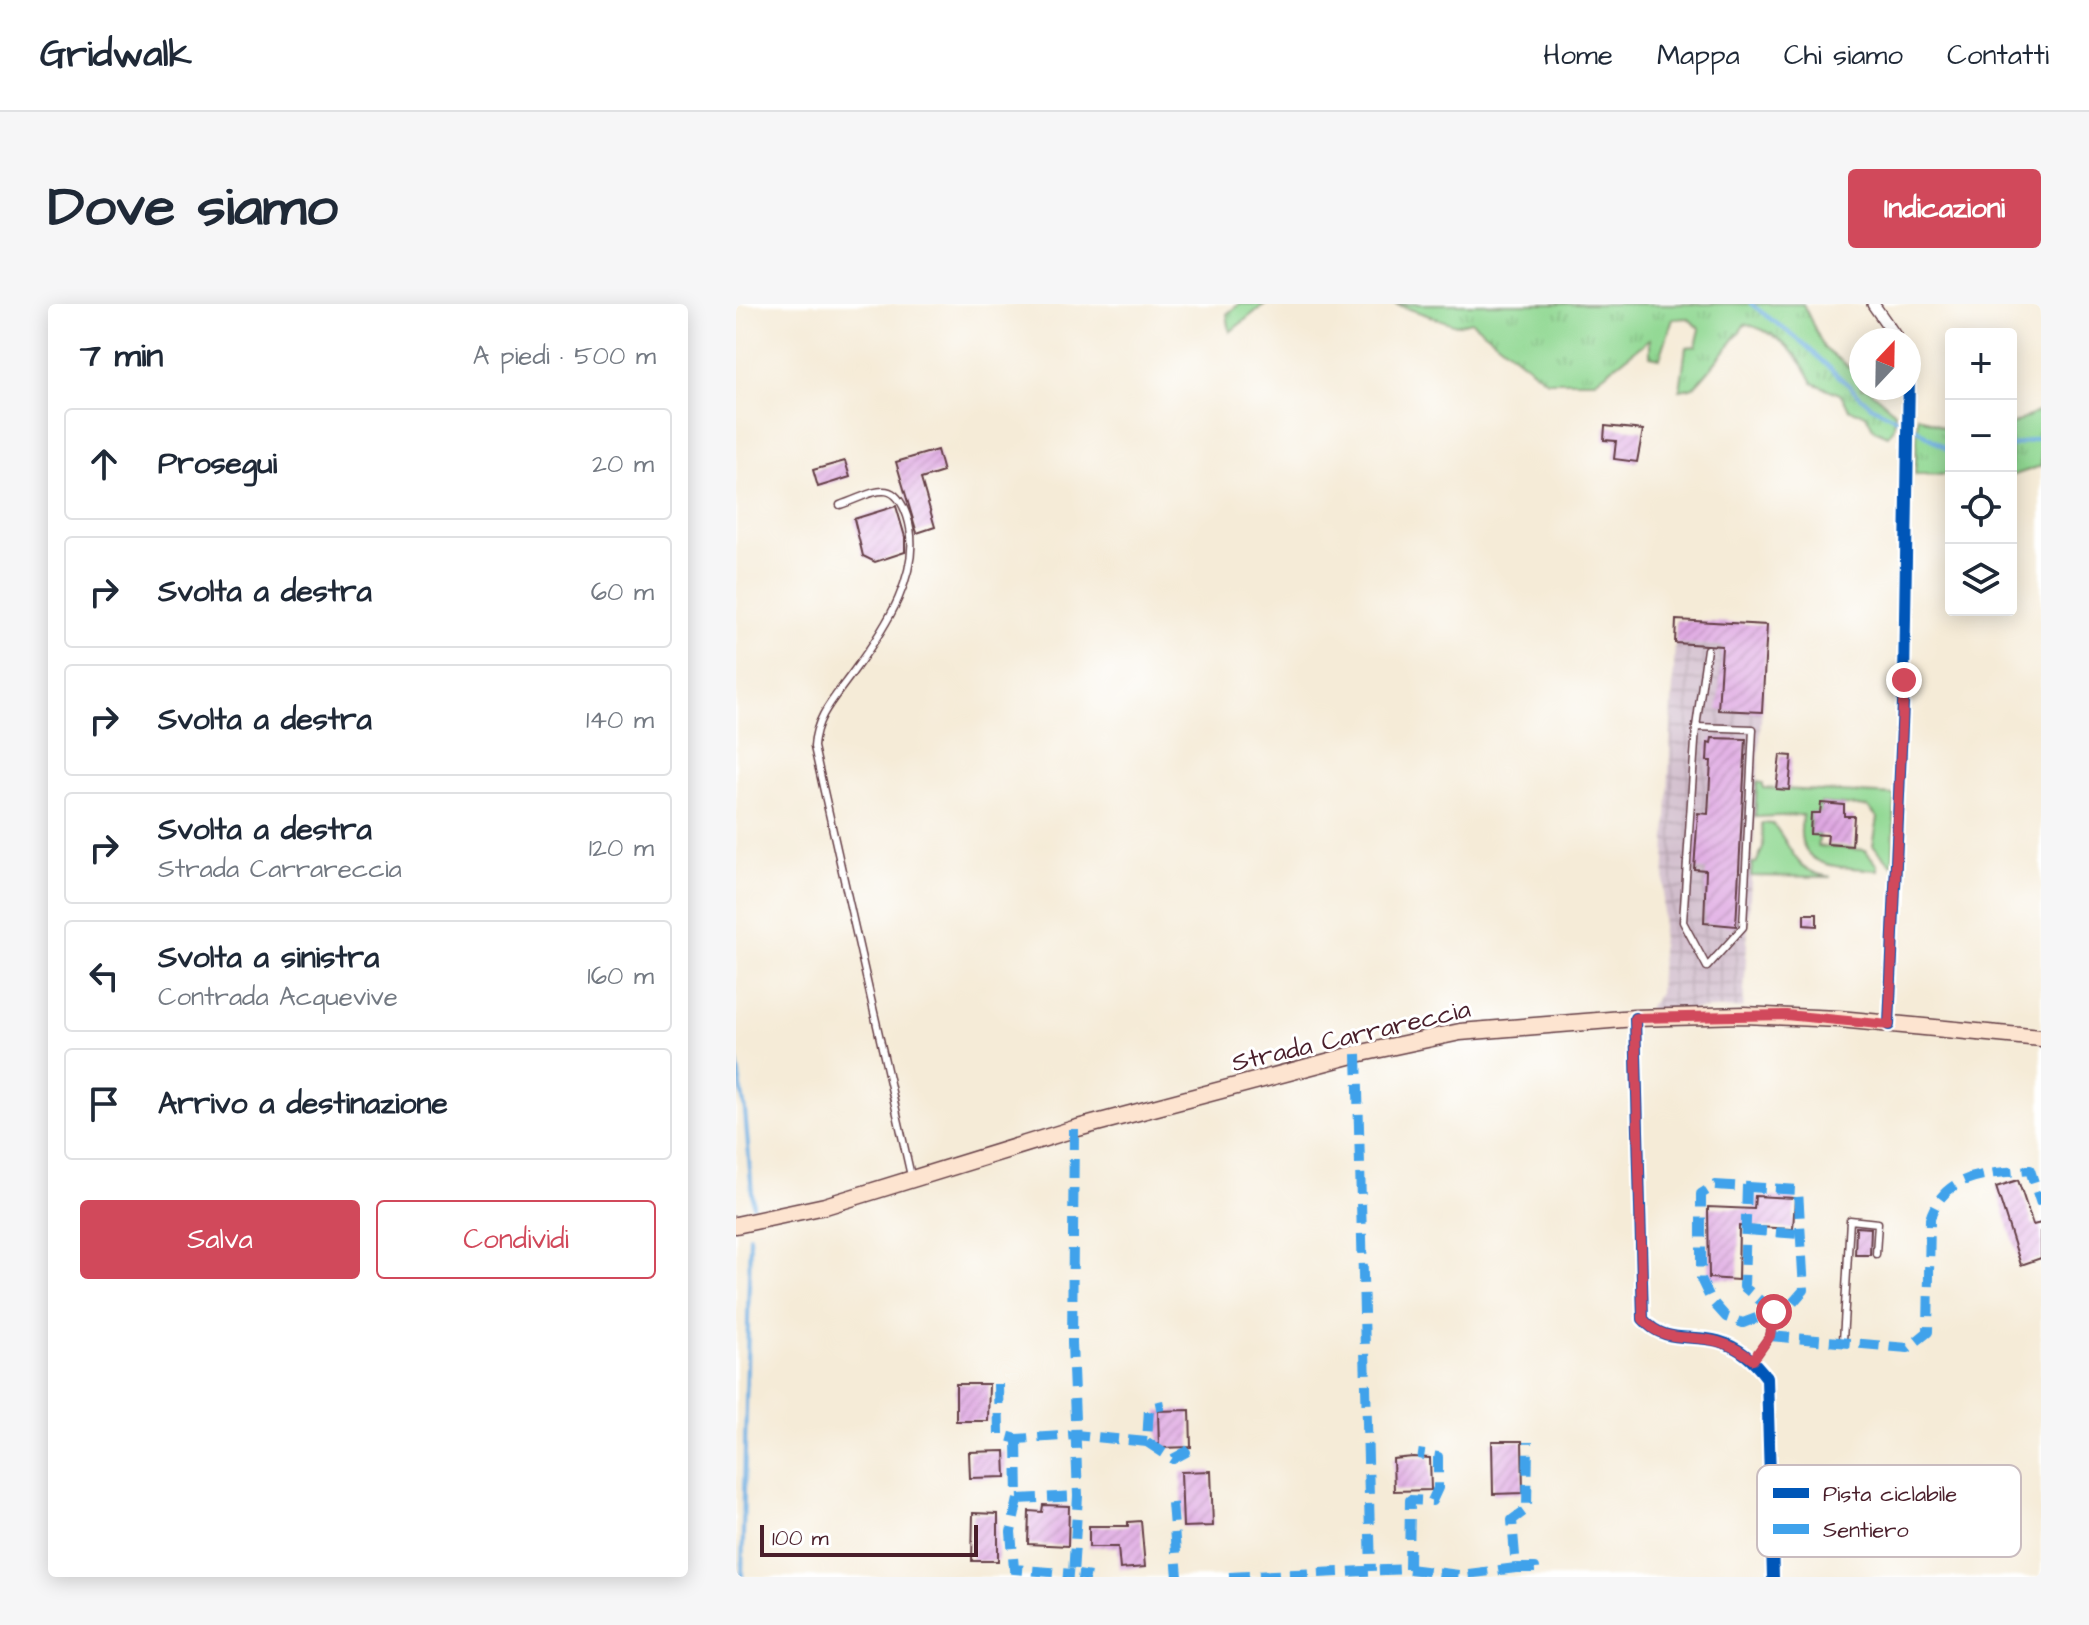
<!DOCTYPE html>
<html lang="it">
<meta charset="utf-8">
<style>
:root{--surface:#fff;--page:#f6f6f7;--text:#1f2937;--muted:#747a83;--line:#e0e1e3;--accent:#d1495b}
body{margin:0;font-family:"Architects Daughter",sans-serif;background:var(--page);color:var(--text)}
.controls{position:absolute;right:24px;top:24px;display:grid;overflow:hidden;border-radius:8px;box-shadow:0 4px 20px #0003}
.controls button{width:72px;height:72px;display:grid;place-items:center;padding:0;border:0;border-bottom:2px solid var(--line);background:var(--surface);color:var(--text);font:40px sans-serif}
.compass{position:absolute;left:1113px;top:24px;width:72px;height:72px;border-radius:50%;background:var(--surface);box-shadow:0 4px 20px #0003;rotate:22deg}
.scale{position:absolute;left:24px;bottom:20px;width:218px;box-sizing:border-box;padding-left:8px;border:4px solid #4a1f2b;border-top:0;font-size:22px;line-height:28px;white-space:nowrap;color:#4a1f2b;-webkit-text-stroke:6px #fff;paint-order:stroke}
.stop{position:absolute;width:24px;height:24px;margin:-18px;border:6px solid #d1495b;border-radius:50%;background:#fff}
.stop.end{background:#d1495b;border-color:#fff;box-shadow:0 2px 8px #0008}
.list{margin:0;padding:0;list-style:none}
h2{display:flex;justify-content:space-between;align-items:center;height:104px;margin:0;padding:0 32px;font-size:34px}
h2 small{font-size:26px;font-weight:400;color:var(--muted)}
.list li{display:grid;grid-template-columns:52px 1fr auto;gap:24px;align-items:center;box-sizing:border-box;height:112px;margin:0 16px 16px;padding:0 16px;border:2px solid var(--line);border-radius:8px}
.list b{display:block;font-size:30px;white-space:nowrap}
.list p{margin:0;font-size:26px;white-space:nowrap;color:var(--muted)}
.list em{font-size:26px;font-style:normal;color:var(--muted)}
.actions{display:flex;gap:16px;padding:24px 32px}
.actions a{flex:1;padding:18px 0;border:2px solid var(--accent);border-radius:8px;text-align:center;font-size:28px;color:var(--accent)}
.actions .main{background:var(--accent);color:#fff}
.icon{flex:none;width:44px;height:44px;fill:none;stroke:currentColor;stroke-width:2;stroke-linecap:round;stroke-linejoin:round}
.map{position:relative;flex:none;width:1305px;height:1273px;overflow:hidden;border-radius:8px}
header{display:flex;align-items:center;gap:48px;box-sizing:border-box;height:112px;padding:0 40px;background:var(--surface);border-bottom:2px solid var(--line)}
header strong{font-size:38px}
nav{display:flex;gap:44px;margin-inline-start:auto;font-size:28px}
.intro{display:flex;align-items:center;justify-content:space-between;box-sizing:border-box;height:192px;padding:0 48px}
h1{margin:0;font-size:56px}
.button{padding:20px 36px;border-radius:8px;background:var(--accent);color:#fff;font-size:28px;font-weight:700}
main{display:flex;gap:48px;padding:0 48px}
aside{flex:1;background:var(--surface);border-radius:8px;box-shadow:0 4px 20px #0003}
.map>svg:first-child{display:block}
.industrial{fill:url(#industrial-grid)}
.grass{fill:url(#grass-tufts);stroke:#6d7c5e;stroke-width:2}
.garden{fill:#90d892;stroke:#6d7c5e;stroke-width:2}
.lines{fill:none;stroke-linecap:round;stroke-linejoin:round}
.stream{stroke:#6eafe2;stroke-width:4}
.building{fill:url(#building-hatch)}
.lane-casing{stroke:#643e45;stroke-width:9}
.street-casing{stroke:#643e45;stroke-width:14}
.secondary-casing{stroke:#643e45;stroke-width:19}
.lane{stroke:#fff;stroke-width:6}
.street{stroke:#fff;stroke-width:11}
.secondary{stroke:#fde4d0;stroke-width:16}
.quiet{stroke:#40a2eb;stroke-width:10;stroke-dasharray:20 10;stroke-linecap:butt}
.cycleway-casing{stroke:#fff;stroke-width:17}
.cycleway{stroke:#0057b8;stroke-width:12}
.route{stroke:#d1495b;stroke-width:10}
.labels{text-anchor:middle;dominant-baseline:central;stroke-width:6;stroke-linejoin:round;paint-order:stroke}
.street-label{font-size:26px;fill:#4a1f2b;stroke:#fff}
.key{fill:#fff;stroke:#c9bcbf;stroke-width:2}
.key-label{font-size:22px;fill:#4a1f2b}
</style>
<header>
<strong>Gridwalk</strong>
<nav><a>Home</a><a>Mappa</a><a>Chi siamo</a><a>Contatti</a></nav>
</header>
<div class="intro"><h1>Dove siamo</h1><a class="button">Indicazioni</a></div>
<main>
<aside>
<h2>7 min<small>A piedi · 500 m</small></h2>
<ul class="list">
<li><svg class="icon" aria-label="ahead" viewBox="0 0 24 24"><path d="M12 20V5M6 11l6-6 6 6"/></svg><div><b>Prosegui</b></div><em>20 m</em></li>
<li><svg class="icon" aria-label="right" viewBox="0 0 24 24"><path d="M7 20v-9h11M14 6l5 5-5 5"/></svg><div><b>Svolta a destra</b></div><em>60 m</em></li>
<li><svg class="icon" aria-label="right" viewBox="0 0 24 24"><path d="M7 20v-9h11M14 6l5 5-5 5"/></svg><div><b>Svolta a destra</b></div><em>140 m</em></li>
<li><svg class="icon" aria-label="right" viewBox="0 0 24 24"><path d="M7 20v-9h11M14 6l5 5-5 5"/></svg><div><b>Svolta a destra</b><p>Strada Carrareccia</p></div><em>120 m</em></li>
<li><svg class="icon" aria-label="left" viewBox="0 0 24 24"><path d="M17 20v-9H6M10 6l-5 5 5 5"/></svg><div><b>Svolta a sinistra</b><p>Contrada Acquevive</p></div><em>160 m</em></li>
<li><svg class="icon" aria-label="arrive" viewBox="0 0 24 24"><path d="M6 21V4h12l-3 4 3 4H6"/></svg><div><b>Arrivo a destinazione</b></div></li>
</ul>
<div class="actions"><a class="main">Salva</a><a>Condividi</a></div>
</aside>
<div class="map">
<svg width="1305" height="1273" viewBox="0 0 1305 1273">
<defs>
<pattern id="industrial-grid" width="8" height="8" patternUnits="userSpaceOnUse" patternTransform="scale(2)"><rect width="8" height="8" fill="#d1bdcc"/><path d="M0 4h8M4 0v8" fill="none" stroke="#b5a2af"/></pattern>
<pattern id="grass-tufts" width="24" height="20" patternUnits="userSpaceOnUse" patternTransform="scale(2)"><rect width="24" height="20" fill="#90d892"/><path d="M3 7l-1-3M5 7V3M7 7l1-3M15 17l-1-3M17 17v-4M19 17l1-3" fill="none" stroke="#7eb97e"/></pattern>
<pattern id="building-hatch" width="6" height="6" patternUnits="userSpaceOnUse" patternTransform="scale(2)"><rect width="6" height="6" fill="#dea7e1"/><path d="M-1 1l2-2M0 6l6-6M5 7l2-2" fill="none" stroke="#c08fc1"/></pattern>
</defs>
<rect width="100%" height="100%" fill="#fff"/>
<filter id="ink" filterUnits="userSpaceOnUse"><feTurbulence type="fractalNoise" baseFrequency=".0125" numOctaves="2"/><feDisplacementMap in="SourceGraphic" scale="16" xChannelSelector="R" yChannelSelector="G"/><feConvolveMatrix kernelMatrix="1 2 1 2 8 2 1 2 1" color-interpolation-filters="sRGB"/></filter>
<filter id="wash" filterUnits="userSpaceOnUse"><feTurbulence type="fractalNoise" baseFrequency=".006" numOctaves="4" result="noise"/><feDisplacementMap in="SourceGraphic" scale="32" xChannelSelector="R" yChannelSelector="G"/><feGaussianBlur stdDeviation="1.8" result="paint"/><feColorMatrix in="noise" values="0 0 0 0 0 0 0 0 0 0 0 0 0 0 0 0 0 1.4 0 .05"/><feComposite in="paint" operator="in"/></filter>
<g filter="url(#wash)">
<rect width="100%" height="100%" fill="#f5ebd7"/>
<polygon class="industrial" points="940,316 1031,321 1007,704 910,707 923,690"/>
<g class="grass">
<polygon points="503,0 529,0 494,28 491,10"/>
<path d="M659 0H1067L1088 44 1123 71 1125 84H1131L1159 108 1158 124 1152 132 1138 126 1130 110 1114 106 1104 90 1077 79C1063 49 1042 28 1009 20 1004 28 964 79 957 83 953 85 949 85 944 86L950 43 960 42 964 25 952 14 937 15 924 54 914 52V35L859 77H811L735 17 720 21Z"/>
<polygon points="1305,106 1305,162 1275,172 1275,121"/>
<polygon points="1182,112 1215,127 1215,171 1179,170"/>
</g>
<g class="garden">
<path d="M1021 478 1027 479V484L1159 491 1157 562 1137 541 1142 514 1132 503 1085 499 1084 509H1075L1074 529 1084 530 1082 542 1129 546 1142 561V566C1102 562 1054 567 1067 511L1019 513Z"/>
<path d="M1026 519 1037 520C1059 546 1056 567 1095 573L1015 572 1016 559H1020L1027 544Z"/>
</g>
<g class="lines">
<g class="stream">
<polyline points="1015,0 1068,40 1135,102 1181,125 1215,148"/>
<polyline points="1275,142 1305,133"/>
<polyline points="0,753 9,807 17,901"/>
<polyline points="6,1273 14,932"/>
</g>
</g>
<g id="blocks">
<g class="building">
<polygon points="869,122 907,126 901,158 878,155 880,137 868,136"/>
<polygon points="201,146 207,168 185,175 199,223 181,229 160,158"/>
<polygon points="109,157 114,173 82,183 77,166"/>
<polygon points="160,202 169,233 169,248 139,258 127,252 118,215"/>
<polygon points="940,316 1031,321 1026,408 982,406 986,342 939,339"/>
<polygon points="976,434 1010,435 1000,622 968,619 970,566 958,565 962,509 972,510 975,457 971,457 972,438 975,439"/>
<polygon points="1044,451 1056,452 1053,486 1040,485"/>
<polygon points="1085,499 1108,501 1108,512 1118,512 1116,542 1091,540 1092,531 1074,530 1075,509 1084,509"/>
<polygon points="1068,610 1081,610 1081,622 1068,621"/>
<polygon points="1282,876 1297,921 1305,919 1305,954 1285,961 1260,883"/>
<polygon points="1019,892 1059,894 1057,925 1003,922 1002,976 973,974 972,903 1018,905"/>
<polygon points="1120,923 1135,924 1134,951 1119,951"/>
<polygon points="220,1080 253,1080 252,1117 220,1117"/>
<polygon points="454,1106 455,1143 423,1144 422,1107"/>
<polygon points="756,1137 786,1137 787,1189 757,1190"/>
<polygon points="269,1147 270,1173 234,1174 233,1148"/>
<polygon points="677,1153 694,1154 695,1186 658,1187 657,1155"/>
<polygon points="475,1167 477,1222 447,1223 445,1168"/>
<polygon points="307,1201 333,1202 332,1242 292,1240 293,1207 306,1208"/>
<polygon points="237,1209 262,1210 262,1257 236,1257"/>
<polygon points="405,1217 409,1263 384,1265 382,1243 353,1243 353,1222 392,1222 392,1218"/>
</g>
</g>
</g>
<g filter="url(#ink)">
<use href="#blocks" fill-opacity="0" stroke="#643e45" stroke-width="2"/>
<g class="lines">
<defs>
<g id="lane">
<path d="M104 201C137 190 157 171 171 212 189 266 148 326 117 368 100 392 79 413 78 443L175 872"/>
<polygon points="960,423 1017,425 1007,623 971,663 947,618"/>
<polyline points="960,423 971,345"/>
<polyline points="1107,1037 1114,916 1142,919 1140,950"/>
<polyline points="1017,1056 1034,1032 1038,1008"/>
</g>
<g id="street">
<polyline points="1137,0 1162,36"/>
<path d="M899 714 907 1015C928 1040 953 1030 982 1037 1004 1043 1018 1057 1031 1074L1037 1273"/>
<polyline points="1153,721 1168,376 1173,70"/>
</g>
<polyline id="secondary" points="0,921 89,902 338,825 621,750 724,728 899,714 1008,711 1103,715 1305,734"/>
</defs>
<use href="#lane" class="lane-casing"/>
<use href="#street" class="street-casing"/>
<use href="#secondary" class="secondary-casing"/>
<use href="#lane" class="lane"/>
<use href="#street" class="street"/>
<use href="#secondary" class="secondary"/>
<g class="quiet">
<polyline points="621,750 635,1267"/>
<polyline points="338,825 336,1039 342,1192 337,1270 354,1273"/>
<polygon points="979,881 1062,886 1068,986 1055,1001 1007,1019 990,1013 975,996 965,975 965,890"/>
<polyline points="1011,881 1008,983 1038,1008"/>
<polyline points="1010,926 1063,930"/>
<path d="M1034 1032 1172 1044 1192 1028 1194 915C1209 868 1251 870 1294 866L1305 900"/>
<polyline points="262,1080 263,1130 281,1135 339,1131 411,1138 413,1104 428,1101"/>
<polyline points="281,1135 282,1195 275,1228 278,1265 337,1270"/>
<polyline points="411,1138 437,1155 450,1148 444,1143"/>
<polyline points="282,1195 342,1192"/>
<polyline points="436,1199 442,1273"/>
<polyline points="780,1264 799,1264 800,1273"/>
<polyline points="673,1265 674,1196 696,1197 702,1184 702,1153 682,1150"/>
<polyline points="493,1273 673,1265 723,1271 780,1264 776,1216 791,1205 792,1138"/>
</g>
<defs>
<g id="cycleway">
<path d="M899 714 907 1015C928 1040 953 1030 982 1037 1004 1043 1018 1057 1031 1074L1037 1273"/>
<polyline points="1153,721 1168,376 1173,70"/>
</g>
</defs>
<use href="#cycleway" class="cycleway-casing"/>
<use href="#cycleway" class="cycleway"/>
</g>
</g>
<g class="lines" filter="url(#ink)">
<path class="route" d="M1038 1008 1034 1032 1017 1056C1006 1048 997 1042 983 1038 954 1029 928 1041 907 1015L899 714 1050 711 1153 721 1168 376"/>
</g>
<g class="labels">
<g class="street-label">
<text transform="translate(615 732) rotate(-13)">Strada Carrareccia</text>
</g>
</g>
<rect x="1021" y="1161" width="264" height="92" rx="12" class="key"/>
<rect x="1037" y="1184" width="36" height="10" fill="#0057b8"/>
<rect x="1037" y="1220" width="36" height="10" fill="#40a2eb"/>
<g class="key-label">
<text x="1087" y="1197">Pista ciclabile</text>
<text x="1087" y="1233">Sentiero</text>
</g>
</svg>
<div class="controls">
<button>+</button>
<button>−</button>
<button><svg class="icon" aria-label="locate" viewBox="0 0 24 24"><circle cx="12" cy="12" r="6"/><path d="M12 2v4M12 18v4M2 12h4M18 12h4"/></svg></button>
<button><svg class="icon" aria-label="layers" viewBox="0 0 24 24"><path d="M12 4l9 5-9 5-9-5zM3 14l9 5 9-5"/></svg></button>
</div>
<svg class="compass" viewBox="-18 -18 36 36"><path d="M0-13l5 13h-10z" fill="#e53935"/><path d="M0 13l5-13h-10z" fill="#747a83"/></svg>
<div class="scale">100 m</div>
<div class="stop" style="left:1038px;top:1008px"></div>
<div class="stop end" style="left:1168px;top:376px"></div>
</div>
</main>
